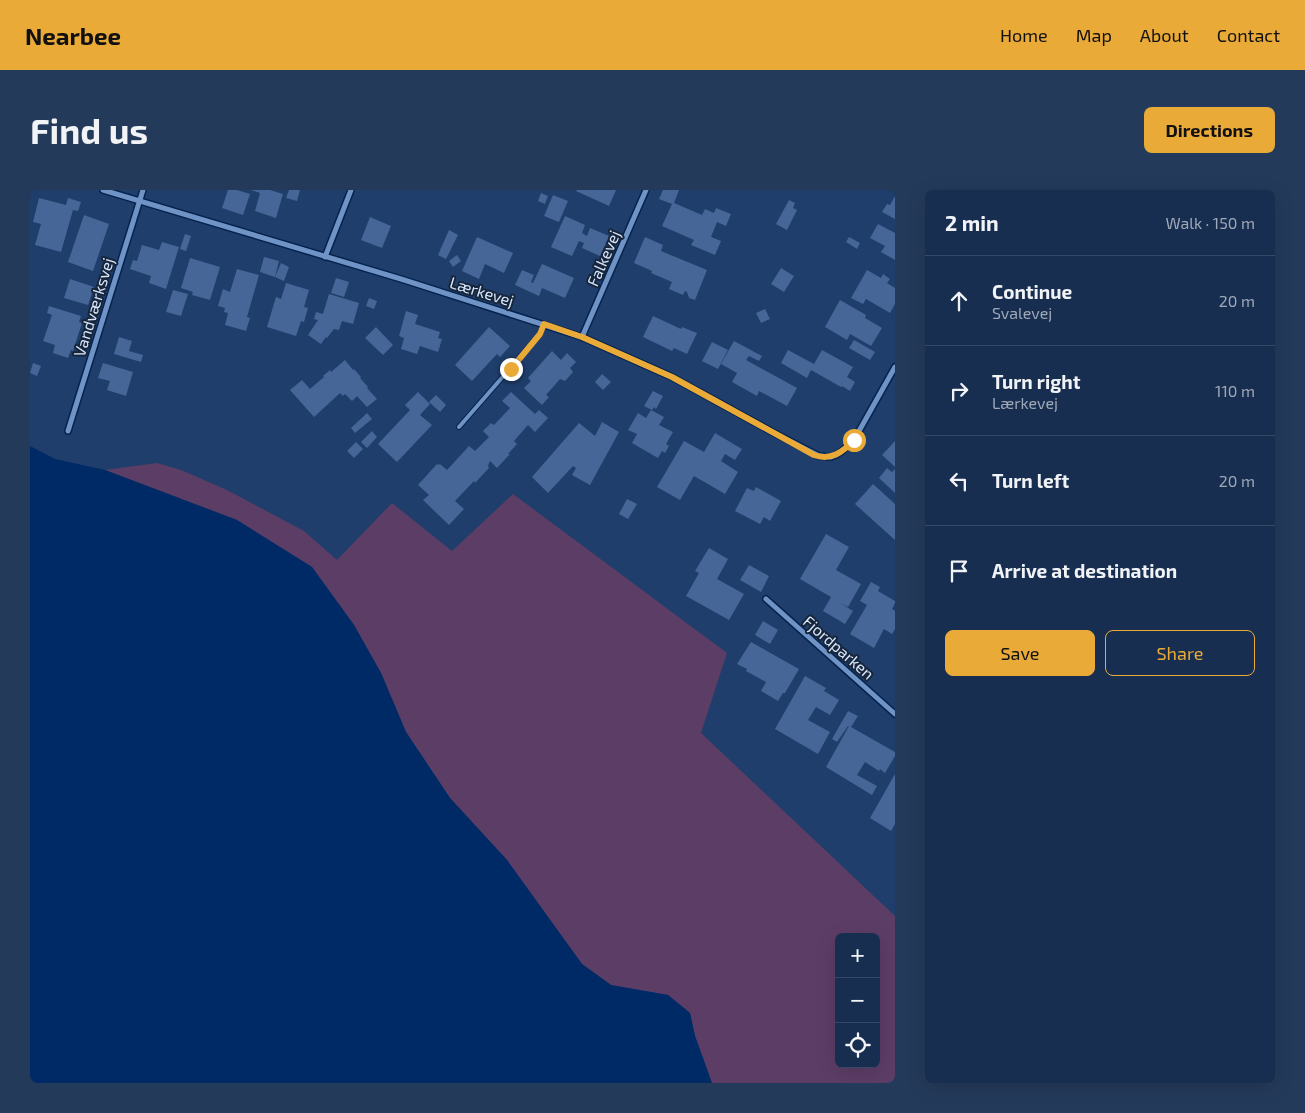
<!DOCTYPE html>
<meta charset="utf-8">
<style>
:root{--surface:#172e50;--page:#243a5a;--text:#f1f3f6;--muted:#9ea8b7;--line:#364a67;--accent:#eaaa38}
body{margin:0;font-family:"Exo 2",sans-serif;background:var(--page);color:var(--text)}
.controls{position:absolute;right:15px;bottom:15px;display:grid;overflow:hidden;border-radius:8px;box-shadow:0 5px 20px #0002}
.controls button{width:45px;height:45px;display:grid;place-items:center;padding:0;border:0;border-bottom:1px solid var(--line);background:var(--surface);color:var(--text);font:25px sans-serif}
.stop{position:absolute;width:15px;height:15px;margin:-11px;border:4px solid #eaaa38;border-radius:50%;background:#fff}
.stop.end{background:#eaaa38;border-color:#fff;box-shadow:0 1px 5px #0008}
.list{margin:0;padding:0;list-style:none}
h2{display:flex;justify-content:space-between;align-items:center;height:65px;margin:0;padding:0 20px;font-size:21px}
h2 small{font-size:16px;font-weight:400;color:var(--muted)}
.list li{display:grid;grid-template-columns:32px 1fr auto;gap:15px;align-items:center;box-sizing:border-box;height:90px;padding:0 20px;border-top:1px solid var(--line)}
.list b{display:block;font-size:19px;white-space:nowrap}
.list p{margin:0;font-size:16px;white-space:nowrap;color:var(--muted)}
.list em{font-size:16px;font-style:normal;color:var(--muted)}
.actions{display:flex;gap:10px;padding:15px 20px}
.actions a{flex:1;padding:11px 0;border:1px solid var(--accent);border-radius:8px;text-align:center;font-size:18px;color:var(--accent)}
.actions .main{background:var(--accent);color:#111}
.icon{flex:none;width:28px;height:28px;fill:none;stroke:currentColor;stroke-width:2;stroke-linecap:round;stroke-linejoin:round}
.map{position:relative;flex:none;width:865px;height:893px;overflow:hidden;border-radius:8px}
header{display:flex;align-items:center;gap:30px;box-sizing:border-box;height:70px;padding:0 25px;background:var(--accent);color:#111}
header strong{font-size:24px}
nav{display:flex;gap:28px;margin-inline-start:auto;font-size:18px}
.intro{display:flex;align-items:center;justify-content:space-between;box-sizing:border-box;height:120px;padding:0 30px}
h1{margin:0;font-size:35px}
.button{padding:12px 22px;border-radius:8px;background:var(--accent);color:#111;font-size:18px;font-weight:700}
main{display:flex;gap:30px;padding:0 30px}
aside{flex:1;background:var(--surface);border-radius:8px;box-shadow:0 5px 20px #0002}
.map>svg:first-child{display:block}
.green{fill:#5c3d66;fill-rule:evenodd}
.water{fill:#002a66}
.building{fill:#456697}
.lines{fill:none;stroke-linecap:round;stroke-linejoin:round}
.lane-casing{stroke:#05234e;stroke-width:6}
.street-casing{stroke:#05234e;stroke-width:8}
.lane{stroke:#7093c6;stroke-width:4}
.street{stroke:#7093c6;stroke-width:5}
.route{stroke:#eaaa38;stroke-width:6}
.labels{text-anchor:middle;dominant-baseline:central;stroke-width:4;stroke-linejoin:round;paint-order:stroke}
.street-label{font-size:16px;fill:#d7e6fc;stroke:#17263a}
</style>
<header>
<strong>Nearbee</strong>
<nav><a>Home</a><a>Map</a><a>About</a><a>Contact</a></nav>
</header>
<div class="intro"><h1>Find us</h1><a class="button">Directions</a></div>
<main>
<div class="map">
<svg width="865" height="893" viewBox="0 0 865 893">
<rect width="100%" height="100%" fill="#1f3e6b"/>
<path class="green" d="M127 273 151 280 197 300 274 341 307 370 362 313 422 361 483 304 697 463 671 543 865 726V892L864 893H682L665 846 660 823 638 805 581 795 552 774 477 670 420 608 376 542 351 483 324 435 282 377 207 330 75 280ZM809 747H846V874H809Z"/>
<polygon class="water" points="0,256 25,269 75,280 207,330 282,377 324,435 351,483 376,542 420,608 477,670 552,774 581,795 638,805 660,823 665,846 682,893 0,893"/>
<g class="building">
<polygon points="198,0 207,0 220,4 213,25 192,18"/>
<polygon points="221,0 240,0 253,4 246,28 225,21 230,3"/>
<polygon points="259,0 270,0 267,11 256,8"/>
<polygon points="547,0 586,0 579,16 546,1"/>
<polygon points="633,0 649,0 644,13 672,25 675,19 684,23 686,18 701,24 696,36 687,32 681,47 691,51 685,65 661,55 664,50 632,36 642,14 629,9"/>
<polygon points="511,3 518,6 515,14 508,11"/>
<polygon points="523,5 538,11 529,32 514,26"/>
<polygon points="865,6 865,29 852,22 857,14 860,15"/>
<polygon points="9,8 36,15 38,8 51,12 48,21 43,20 31,62 5,55 11,34 3,32"/>
<polygon points="759,10 765,13 763,18 767,20 757,40 746,34"/>
<polygon points="54,25 79,34 63,81 38,72"/>
<polygon points="535,26 555,35 552,43 557,46 560,38 579,46 570,66 552,58 554,53 549,51 542,66 521,57"/>
<polygon points="340,27 361,36 352,58 331,50"/>
<polygon points="848,34 865,43 865,70 851,62 855,56 840,48"/>
<polygon points="419,40 428,45 416,69 408,65"/>
<polygon points="155,44 161,46 156,61 150,59"/>
<polygon points="447,47 483,63 474,83 455,74 449,89 432,81"/>
<polygon points="615,47 633,55 631,61 677,80 665,110 659,108 657,102 655,101 653,105 639,99 642,92 621,83 622,81 604,73"/>
<polygon points="819,47 830,53 827,59 816,52"/>
<polygon points="132,52 149,57 136,99 119,93 121,86 100,79 103,70 107,71 112,55 129,60"/>
<polygon points="427,65 431,71 423,77 419,71"/>
<polygon points="234,67 249,71 245,87 230,82"/>
<polygon points="160,68 190,77 180,110 162,105 163,102 151,98"/>
<polygon points="251,73 259,77 254,91 245,87"/>
<polygon points="512,74 544,88 535,108 512,98 509,106 485,95 492,80 504,85 501,92 503,93"/>
<polygon points="751,78 764,86 754,102 741,94"/>
<polygon points="207,79 229,85 217,127 220,128 216,141 195,135 198,123 194,122 195,118 188,116 193,99 200,102"/>
<polygon points="837,80 851,88 853,84 860,89 857,93 865,98 865,114 860,123 836,109 833,114 821,108"/>
<polygon points="306,88 319,92 314,107 301,103"/>
<polygon points="40,89 64,97 58,115 34,108"/>
<polygon points="256,93 279,100 274,117 278,118 274,132 271,131 266,146 237,137 246,107 251,109"/>
<polygon points="143,100 158,104 151,126 136,122"/>
<polygon points="299,104 329,113 323,134 312,131 309,140 304,139 297,148 296,147 291,154 278,145 288,130 284,129 286,122 293,124"/>
<polygon points="339,108 347,111 344,119 336,116"/>
<polygon points="810,110 836,125 835,128 852,138 841,156 820,144 817,150 795,137"/>
<polygon points="19,116 51,126 49,132 52,133 43,161 41,160 38,168 23,163 25,155 13,151 22,125 17,123"/>
<polygon points="735,119 740,129 731,133 726,123"/>
<polygon points="376,121 388,125 385,134 410,142 408,148 412,149 408,162 390,156 387,164 371,159 374,148 369,146"/>
<polygon points="623,126 651,139 652,137 667,143 657,164 644,158 642,161 613,147"/>
<polygon points="346,137 363,155 353,165 335,148"/>
<polygon points="459,137 480,156 470,167 467,164 442,191 425,175"/>
<polygon points="89,147 102,151 99,161 113,165 111,172 84,164"/>
<polygon points="824,150 845,162 840,170 819,158"/>
<polygon points="704,151 732,166 729,171 719,166 716,170 767,198 757,216 729,201 727,206 702,192 707,183 691,174"/>
<polygon points="682,152 698,160 688,179 672,171"/>
<polygon points="758,160 784,174 792,160 823,177 817,187 825,192 820,201 812,196 811,197 781,180 777,188 751,173"/>
<polygon points="522,161 531,170 537,163 546,172 540,178 543,182 535,191 530,189 516,205 519,207 512,215 494,198 501,191 498,188"/>
<polygon points="315,170 323,180 324,179 331,187 330,188 338,197 337,198 347,209 337,217 327,206 322,211 315,204 313,206 310,203 284,227 260,200 272,190 280,199 294,187 293,186 300,180 301,182"/>
<polygon points="3,173 11,176 7,186 0,183"/>
<polygon points="73,173 103,182 96,206 77,200 80,191 68,188"/>
<polygon points="572,184 581,192 573,200 565,192"/>
<polygon points="623,201 633,206 626,219 624,217 622,220 614,216"/>
<polygon points="388,202 400,214 390,225 402,235 367,272 348,254 380,220 375,215"/>
<polygon points="481,202 505,224 509,220 518,228 505,242 498,235 484,251 487,254 478,264 480,264 467,278 460,271 458,276 459,278 445,293 444,291 425,311 434,319 419,335 393,310 399,305 388,295 407,274 408,275 410,274 417,280 439,256 445,261 459,247 453,241 461,233 464,235 480,218 472,211"/>
<polygon points="406,205 416,215 410,222 399,212"/>
<polygon points="621,220 634,227 629,235 643,242 636,254 639,256 635,263 632,261 628,268 602,253 607,244 598,240 608,223 616,228"/>
<polygon points="337,223 342,229 325,243 321,238"/>
<polygon points="572,232 589,242 560,295 542,285 546,278 543,276 518,303 502,287 549,233 565,246"/>
<polygon points="342,241 347,247 337,258 331,252"/>
<polygon points="685,243 712,259 705,270 695,264 691,271 708,282 695,304 664,286 650,310 627,297 654,251 674,262"/>
<polygon points="865,251 865,277 852,265"/>
<polygon points="326,252 333,259 324,268 317,261"/>
<polygon points="857,278 862,282 865,279 865,303 849,288"/>
<polygon points="843,294 865,314 865,350 825,314"/>
<polygon points="726,297 751,311 740,331 734,327 730,334 705,321 717,298 724,301"/>
<polygon points="597,309 607,314 598,329 589,324"/>
<polygon points="796,344 819,357 806,380 831,394 818,417 810,413 823,421 815,434 793,421 801,407 770,389"/>
<polygon points="679,358 698,369 687,389 714,404 699,430 656,406 669,383 665,381"/>
<polygon points="719,375 739,386 731,402 710,390"/>
<polygon points="841,392 850,397 848,401 865,411 865,413 862,419 865,421 865,439 862,444 854,439 844,458 820,444 837,415 830,411"/>
<polygon points="733,431 748,440 740,454 725,445"/>
<polygon points="721,452 769,479 755,503 753,503 748,511 731,501 736,492 716,481 717,479 707,474"/>
<polygon points="775,486 796,498 794,501 809,510 800,525 786,517 778,530 800,542 788,564 745,539"/>
<polygon points="818,521 828,526 821,537 865,562 865,566 855,583 850,579 849,581 835,572 827,585 847,596 842,605 796,577 819,536 818,536 807,552 802,549"/>
<polygon points="865,584 865,634 861,641 840,628"/>
</g>
<g class="lines">
<defs>
<polyline id="lane" points="429,237 510,144 514,134"/>
<g id="street">
<polyline points="73,0 371,89 552,147 642,187 748,245 789,266 801,267 806,265 812,261 824,250 865,177"/>
<polyline points="295,67 321,0"/>
<polyline points="552,147 616,0"/>
<polyline points="38,241 113,0"/>
<polyline points="736,409 865,524"/>
</g>
</defs>
<use href="#lane" class="lane-casing"/>
<use href="#street" class="street-casing"/>
<use href="#lane" class="lane"/>
<use href="#street" class="street"/>
</g>
<g class="lines">
<path class="route" d="M481 179 510 144 514 134 552 147 642 187 784 265C801 271 813 262 824 250"/>
</g>
<g class="labels">
<g class="street-label">
<text transform="translate(573 68) rotate(-66)">Falkevej</text>
<text transform="translate(452 101) rotate(17)">Lærkevej</text>
<text transform="translate(63 117) rotate(-73)">Vandværksvej</text>
<text transform="translate(809 457) rotate(41)">Fjordparken</text>
</g>
</g>
</svg>
<div class="controls">
<button>+</button>
<button>−</button>
<button><svg class="icon" aria-label="locate" viewBox="0 0 24 24"><circle cx="12" cy="12" r="6"/><path d="M12 2v4M12 18v4M2 12h4M18 12h4"/></svg></button>
</div>
<div class="stop" style="left:824px;top:250px"></div>
<div class="stop end" style="left:481px;top:179px"></div>
</div>
<aside>
<h2>2 min<small>Walk · 150 m</small></h2>
<ul class="list">
<li><svg class="icon" aria-label="ahead" viewBox="0 0 24 24"><path d="M12 20V5M6 11l6-6 6 6"/></svg><div><b>Continue</b><p>Svalevej</p></div><em>20 m</em></li>
<li><svg class="icon" aria-label="right" viewBox="0 0 24 24"><path d="M7 20v-9h11M14 6l5 5-5 5"/></svg><div><b>Turn right</b><p>Lærkevej</p></div><em>110 m</em></li>
<li><svg class="icon" aria-label="left" viewBox="0 0 24 24"><path d="M17 20v-9H6M10 6l-5 5 5 5"/></svg><div><b>Turn left</b></div><em>20 m</em></li>
<li><svg class="icon" aria-label="arrive" viewBox="0 0 24 24"><path d="M6 21V4h12l-3 4 3 4H6"/></svg><div><b>Arrive at destination</b></div></li>
</ul>
<div class="actions"><a class="main">Save</a><a>Share</a></div>
</aside>
</main>
